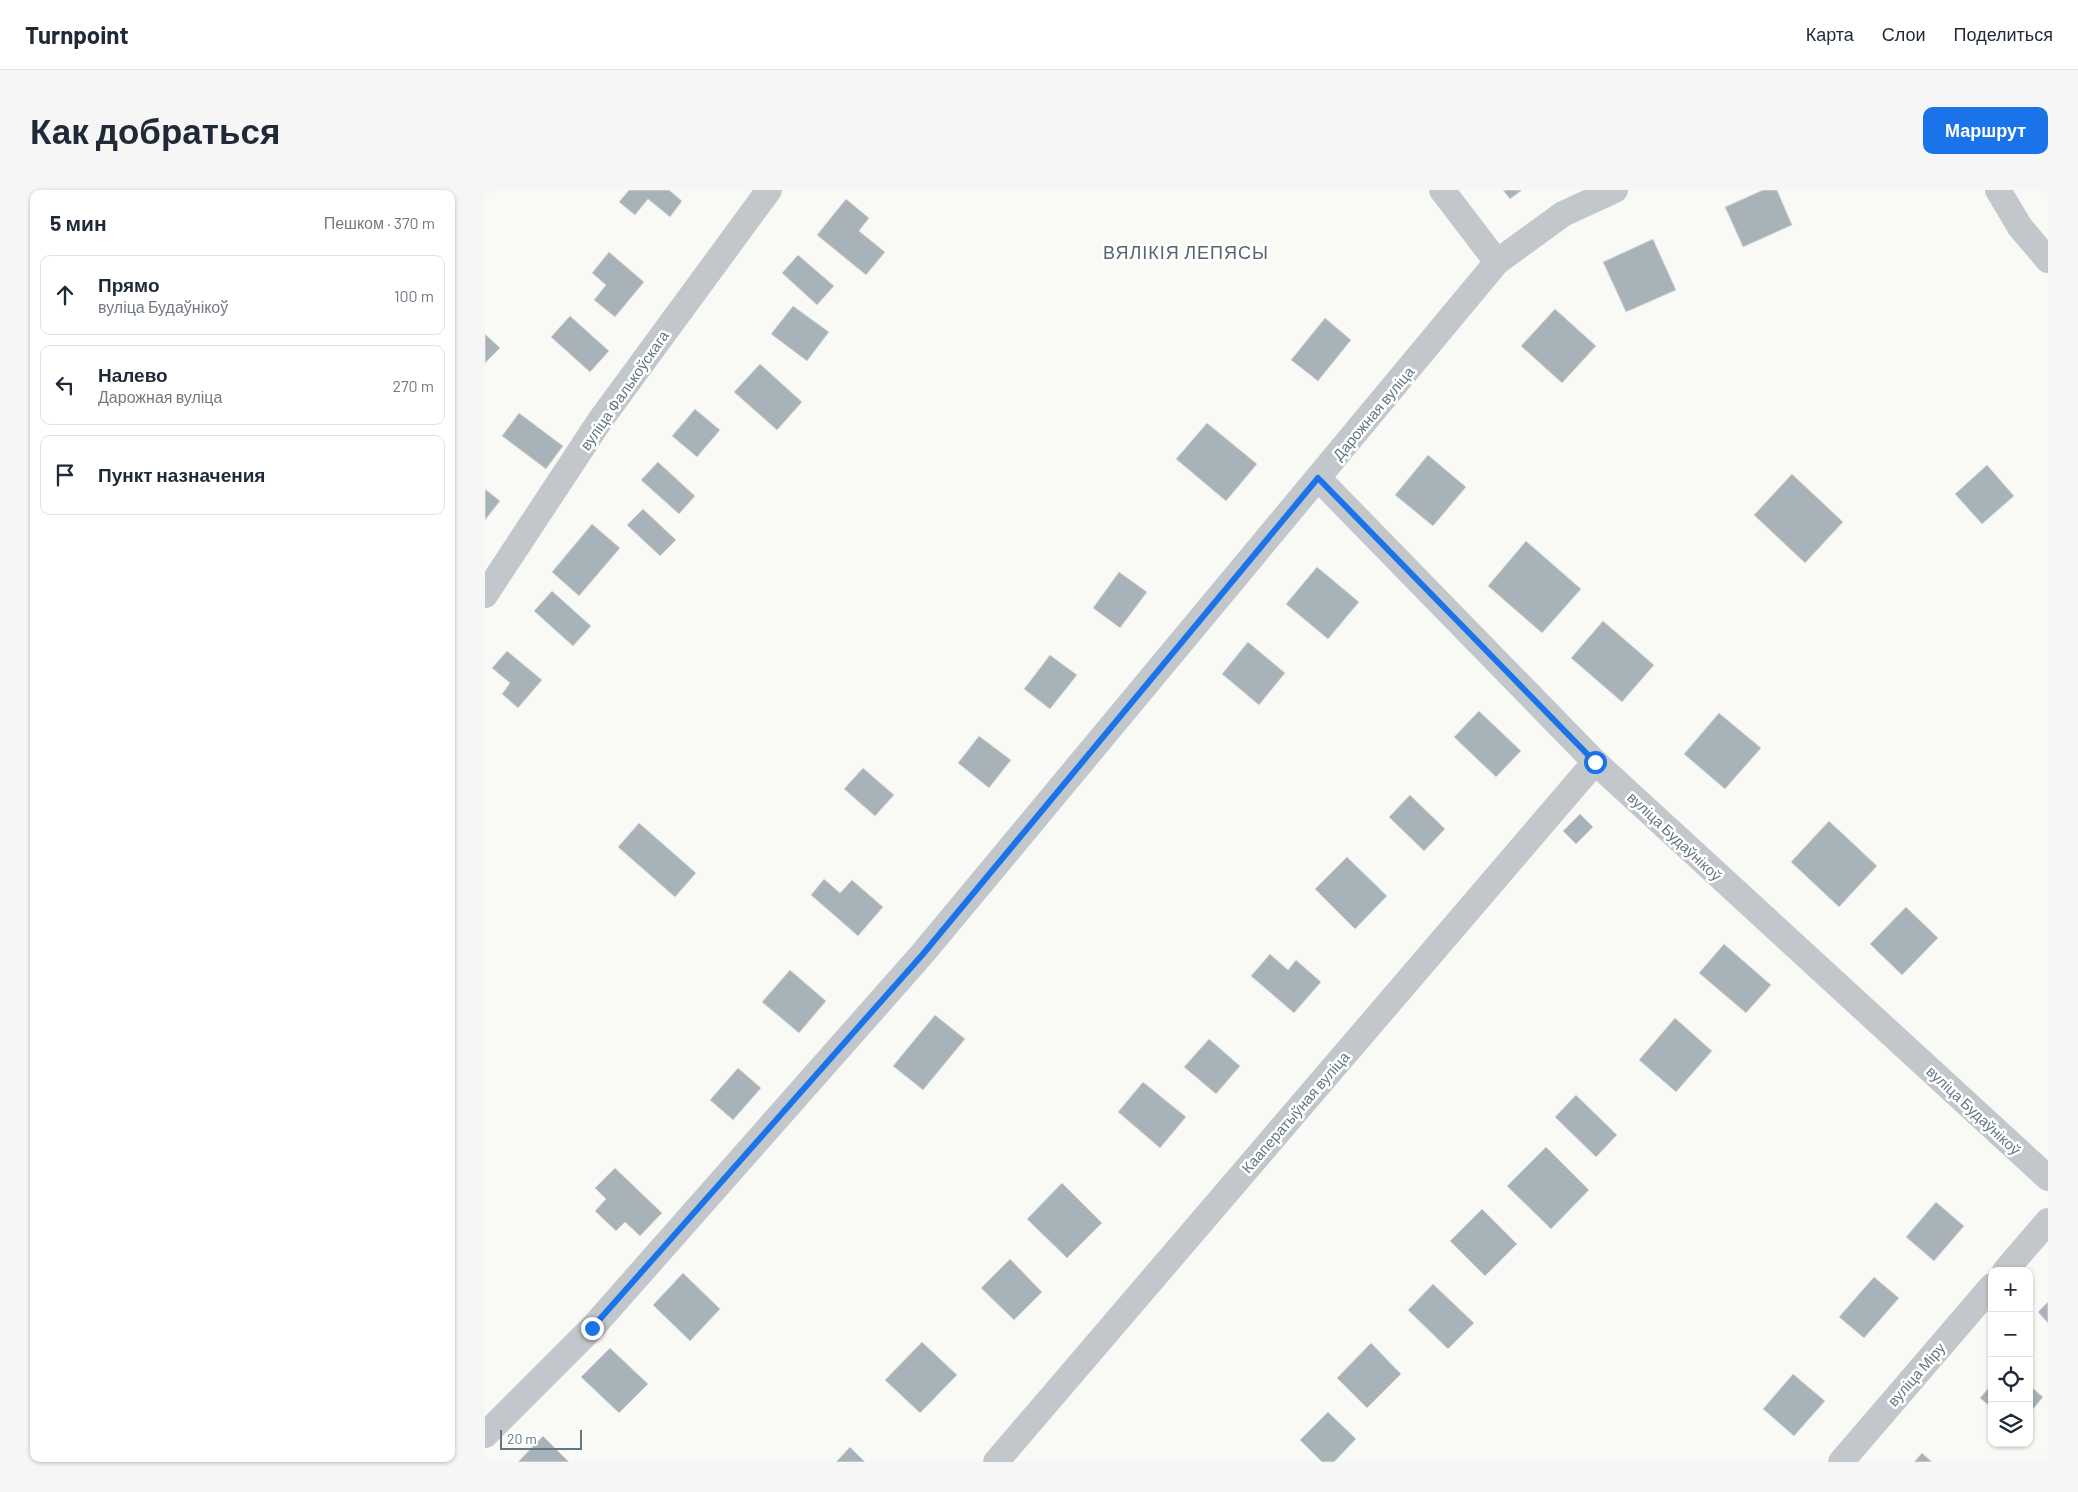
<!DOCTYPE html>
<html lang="ru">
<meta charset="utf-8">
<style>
:root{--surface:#fff;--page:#f6f6f7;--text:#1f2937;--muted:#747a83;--line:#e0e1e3;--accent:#1a73e8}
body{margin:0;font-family:Barlow,sans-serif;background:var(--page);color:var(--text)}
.controls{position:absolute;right:15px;bottom:15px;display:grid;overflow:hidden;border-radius:10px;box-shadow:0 1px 4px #0004}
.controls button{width:45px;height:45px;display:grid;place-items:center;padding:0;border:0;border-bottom:1px solid var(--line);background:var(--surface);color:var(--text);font:25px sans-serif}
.scale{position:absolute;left:15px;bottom:12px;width:82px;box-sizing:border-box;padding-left:5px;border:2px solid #617884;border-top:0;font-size:14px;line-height:18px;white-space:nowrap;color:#617884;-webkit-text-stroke:4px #fff;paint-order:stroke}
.stop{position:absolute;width:15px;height:15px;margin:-11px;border:4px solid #1a73e8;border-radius:50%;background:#fff}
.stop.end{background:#1a73e8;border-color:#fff;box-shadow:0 1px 5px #0008}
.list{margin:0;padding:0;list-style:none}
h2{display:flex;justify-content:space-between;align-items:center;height:65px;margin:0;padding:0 20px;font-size:21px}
h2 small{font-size:16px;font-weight:400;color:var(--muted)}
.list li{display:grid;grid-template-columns:32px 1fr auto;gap:15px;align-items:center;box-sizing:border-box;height:80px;margin:0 10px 10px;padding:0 10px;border:1px solid var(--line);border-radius:10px}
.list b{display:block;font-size:19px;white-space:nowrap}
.list p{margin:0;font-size:16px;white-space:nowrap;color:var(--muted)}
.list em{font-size:16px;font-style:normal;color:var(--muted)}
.icon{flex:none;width:28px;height:28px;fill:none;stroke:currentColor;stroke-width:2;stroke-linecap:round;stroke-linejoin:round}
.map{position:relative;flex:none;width:1563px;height:1272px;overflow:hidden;border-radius:10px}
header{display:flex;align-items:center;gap:30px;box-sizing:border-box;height:70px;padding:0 25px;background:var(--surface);border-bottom:1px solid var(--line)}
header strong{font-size:24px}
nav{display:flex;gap:28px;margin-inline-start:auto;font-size:18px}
.intro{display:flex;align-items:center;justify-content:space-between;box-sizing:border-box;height:120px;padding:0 30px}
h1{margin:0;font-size:35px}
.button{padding:12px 22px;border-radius:10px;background:var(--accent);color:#fff;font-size:18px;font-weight:700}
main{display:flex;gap:30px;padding:0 30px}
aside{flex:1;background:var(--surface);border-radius:10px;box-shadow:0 1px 4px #0004}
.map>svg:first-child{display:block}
.building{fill:#a8b3b9;stroke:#dbdad8}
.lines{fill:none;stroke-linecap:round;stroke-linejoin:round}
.minor{stroke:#c1c7ca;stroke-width:26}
.route{stroke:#1a73e8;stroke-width:6}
.labels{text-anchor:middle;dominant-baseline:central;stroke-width:5;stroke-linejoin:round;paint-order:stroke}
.street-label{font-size:15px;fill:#617884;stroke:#fff}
.quarter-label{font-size:18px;letter-spacing:1px;fill:#54656e;stroke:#fff}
</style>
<header>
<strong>Turnpoint</strong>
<nav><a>Карта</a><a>Слои</a><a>Поделиться</a></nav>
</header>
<div class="intro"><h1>Как добраться</h1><a class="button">Маршрут</a></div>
<main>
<aside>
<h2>5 мин<small>Пешком · 370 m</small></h2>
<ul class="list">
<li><svg class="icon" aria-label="ahead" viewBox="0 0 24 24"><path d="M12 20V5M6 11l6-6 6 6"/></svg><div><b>Прямо</b><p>вуліца Будаўнікоў</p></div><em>100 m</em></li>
<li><svg class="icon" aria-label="left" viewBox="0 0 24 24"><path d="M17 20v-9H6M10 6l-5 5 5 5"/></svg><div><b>Налево</b><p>Дарожная вуліца</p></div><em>270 m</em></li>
<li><svg class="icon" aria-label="arrive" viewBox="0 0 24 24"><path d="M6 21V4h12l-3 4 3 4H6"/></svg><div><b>Пункт назначения</b></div></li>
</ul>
</aside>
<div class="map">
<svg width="1563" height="1272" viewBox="0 0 1563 1272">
<rect width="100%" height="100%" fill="#f9f9f6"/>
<g class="building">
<polygon points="144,0 184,0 197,11 185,27 163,9 150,25 134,12"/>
<polygon points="1018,0 1037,0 1025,9"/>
<polygon points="1278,0 1292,0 1307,35 1258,57 1240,17"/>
<polygon points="361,9 384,28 374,41 400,62 381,85 332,45"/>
<polygon points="1168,49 1191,100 1141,122 1118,72"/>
<polygon points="124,62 159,92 130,127 109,110 121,95 107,83"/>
<polygon points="313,65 349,96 332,115 297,83"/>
<polygon points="308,116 344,142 322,171 286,144"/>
<polygon points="1070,119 1111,156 1077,193 1036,156"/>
<polygon points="85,126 124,161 105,182 66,147"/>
<polygon points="840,128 866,150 833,191 806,170"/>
<polygon points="0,144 15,158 0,173"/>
<polygon points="275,174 317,212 292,240 249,202"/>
<polygon points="210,219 235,240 212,267 187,246"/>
<polygon points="34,223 78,256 61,279 17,246"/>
<polygon points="722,233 772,274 741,311 691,269"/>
<polygon points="943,265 981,297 948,336 910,305"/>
<polygon points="173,272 210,306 194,324 156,290"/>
<polygon points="1502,275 1529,306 1497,334 1470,304"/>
<polygon points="1307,284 1358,332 1320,373 1269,325"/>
<polygon points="0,299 15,311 0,330"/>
<polygon points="158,319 191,350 175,366 142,335"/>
<polygon points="107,334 135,358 94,406 67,382"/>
<polygon points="1041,351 1096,399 1057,443 1003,396"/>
<polygon points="832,377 874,412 843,449 801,414"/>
<polygon points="634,382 662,402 635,438 608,418"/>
<polygon points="67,401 106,436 88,456 49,421"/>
<polygon points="1118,431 1169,475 1137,512 1086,468"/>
<polygon points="763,452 800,483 774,515 737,484"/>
<polygon points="22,461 57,490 33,518 17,504 25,493 7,478"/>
<polygon points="565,465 592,485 565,519 539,499"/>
<polygon points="994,521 1036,561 1011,587 969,547"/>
<polygon points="1234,523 1276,558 1240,599 1199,564"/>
<polygon points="494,546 526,570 504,598 473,573"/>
<polygon points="378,578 409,605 390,626 359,599"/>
<polygon points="925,605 960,639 939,661 904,627"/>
<polygon points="1095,624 1108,637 1091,654 1078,641"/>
<polygon points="1344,631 1392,676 1354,717 1306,672"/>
<polygon points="154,633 211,683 190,707 133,657"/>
<polygon points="862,667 902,706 870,739 830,699"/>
<polygon points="339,689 355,703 367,690 398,717 373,746 326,705"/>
<polygon points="1421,717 1453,748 1417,785 1385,754"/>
<polygon points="1239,754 1286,795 1261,823 1214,783"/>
<polygon points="785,764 803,780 811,770 836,792 809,823 766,786"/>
<polygon points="305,780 341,811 314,843 277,812"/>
<polygon points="450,825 480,849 438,900 408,876"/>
<polygon points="1190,828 1227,861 1191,902 1154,870"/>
<polygon points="724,849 755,876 731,904 699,877"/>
<polygon points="253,878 276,898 248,930 225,910"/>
<polygon points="658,892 701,927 675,958 633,922"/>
<polygon points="1091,905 1132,945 1111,967 1070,927"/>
<polygon points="1061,957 1104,1000 1066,1039 1022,996"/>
<polygon points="130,978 177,1023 155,1046 140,1032 131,1041 110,1021 121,1009 110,998"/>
<polygon points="577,993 617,1033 582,1068 542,1029"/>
<polygon points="1451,1012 1479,1036 1449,1071 1421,1047"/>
<polygon points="997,1019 1032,1054 1000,1086 965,1051"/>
<polygon points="525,1069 557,1102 529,1130 496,1098"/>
<polygon points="198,1083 235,1119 205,1151 168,1115"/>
<polygon points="1389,1087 1414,1108 1379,1148 1354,1127"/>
<polygon points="948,1094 989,1133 963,1159 923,1120"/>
<polygon points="1563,1112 1563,1133 1553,1122"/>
<polygon points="437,1152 472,1185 435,1223 400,1190"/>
<polygon points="886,1153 916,1184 882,1218 852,1188"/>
<polygon points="125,1158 163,1194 134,1223 96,1187"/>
<polygon points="1308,1184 1340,1211 1309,1246 1278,1219"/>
<polygon points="1507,1194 1507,1218 1495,1208"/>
<polygon points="1544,1195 1558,1207 1544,1224"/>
<polygon points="843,1222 871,1249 849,1272 837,1272 815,1250"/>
<polygon points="58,1246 84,1272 33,1272"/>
<polygon points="365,1257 380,1272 351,1272"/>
<polygon points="1437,1263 1447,1272 1429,1272"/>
</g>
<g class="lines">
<g class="minor">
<polyline points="957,0 1012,72"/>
<polyline points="1513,0 1535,37 1563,70"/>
<polyline points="833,288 1110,572 1563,988"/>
<polyline points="0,405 116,229 284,0"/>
<polyline points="1520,1081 1563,1031"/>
<polyline points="0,1245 107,1138 438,763 1012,72 1078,24 1130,0"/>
<polyline points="511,1272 1110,572"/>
<polyline points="1356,1272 1507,1096"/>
</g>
</g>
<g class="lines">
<polyline class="route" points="107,1138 438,764 833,288 1110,572"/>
</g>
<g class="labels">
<g class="street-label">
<text transform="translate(139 200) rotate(-55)">вуліца Фалькоўскага</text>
<text transform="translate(888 223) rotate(-50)">Дарожная вуліца</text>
<text transform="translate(1190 646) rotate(43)">вуліца Будаўнікоў</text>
<text transform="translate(1489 920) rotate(43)">вуліца Будаўнікоў</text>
<text transform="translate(810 922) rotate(-49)">Кааператыўная вуліца</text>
<text transform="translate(1431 1184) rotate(-49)">вуліца Міру</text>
</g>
<g class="quarter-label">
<text x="701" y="62">ВЯЛІКІЯ ЛЕПЯСЫ</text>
</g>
</g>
</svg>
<div class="controls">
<button>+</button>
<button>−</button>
<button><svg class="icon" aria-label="locate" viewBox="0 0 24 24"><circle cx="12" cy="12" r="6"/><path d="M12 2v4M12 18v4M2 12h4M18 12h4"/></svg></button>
<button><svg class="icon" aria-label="layers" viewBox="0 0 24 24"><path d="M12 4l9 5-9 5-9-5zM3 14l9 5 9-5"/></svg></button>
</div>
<div class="scale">20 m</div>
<div class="stop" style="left:1110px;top:572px"></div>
<div class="stop end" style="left:107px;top:1138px"></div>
</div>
</main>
